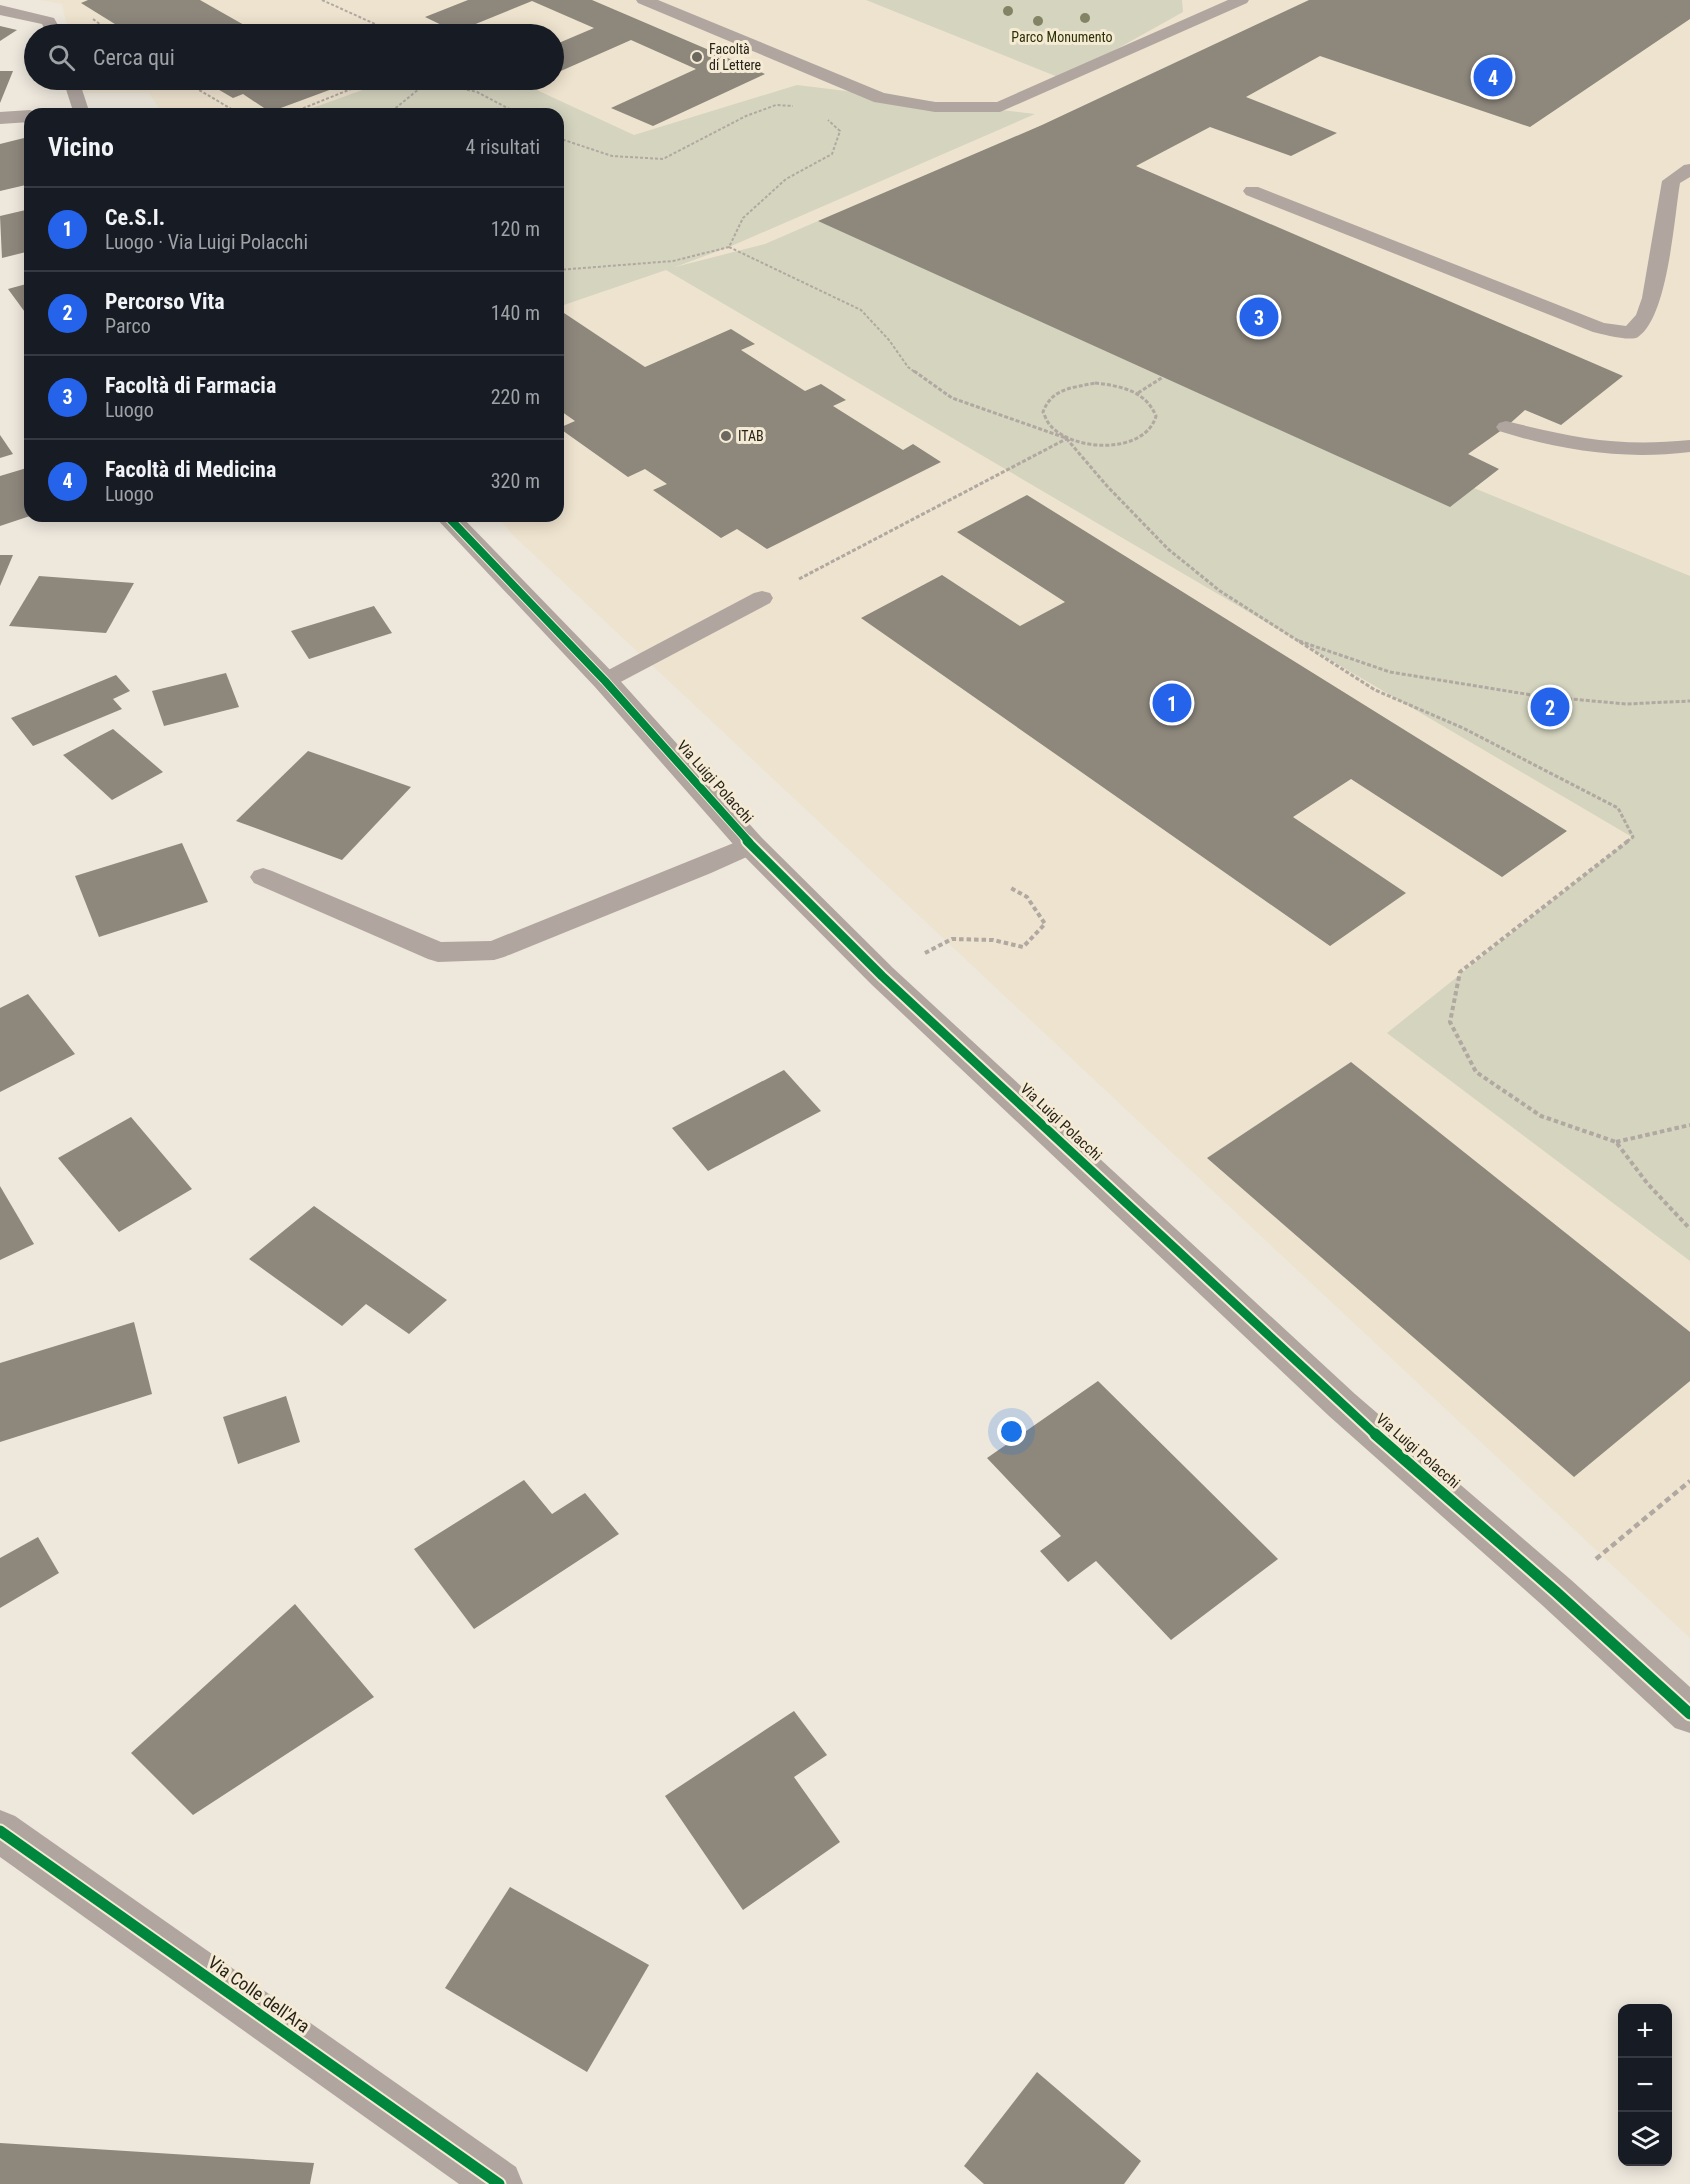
<!DOCTYPE html>
<html lang="it">
<meta charset="utf-8">
<style>
:root{--surface:#171b24;--page:#20242c;--text:#f1f3f6;--muted:#9ea1a6;--line:#363941;--accent:#2563eb}
body{margin:0;font-family:"Roboto Condensed",sans-serif;background:var(--page);color:var(--text)}
.controls{position:absolute;right:18px;bottom:18px;display:grid;overflow:hidden;border-radius:12px;box-shadow:0 3px 15px #0003}
.controls button{width:54px;height:54px;display:grid;place-items:center;padding:0;border:0;border-bottom:2px solid var(--line);background:var(--surface);color:var(--text);font:30px sans-serif}
.you{position:absolute;left:1012px;top:1432px;width:21px;height:21px;margin:-15px;border:4px solid #fff;border-radius:50%;background:#1a73e8;box-shadow:0 0 0 9px #1a73e833}
.badge{display:grid;place-items:center;width:39px;height:39px;border-radius:50%;background:var(--accent);color:#fff;font-size:20px;font-weight:700}
.pin{position:absolute;translate:-50% -50%;border:3px solid #fff;box-shadow:0 2px 6px #0006}
.list{margin:0;padding:0;list-style:none}
h2{display:flex;justify-content:space-between;align-items:center;height:78px;margin:0;padding:0 24px;font-size:26px}
h2 small{font-size:20px;font-weight:400;color:var(--muted)}
.list li{display:grid;grid-template-columns:39px 1fr auto;gap:18px;align-items:center;box-sizing:border-box;height:84px;padding:0 24px;border-top:2px solid var(--line)}
.list b{display:block;font-size:22px;white-space:nowrap}
.list p{margin:0;font-size:20px;white-space:nowrap;color:var(--muted)}
.list em{font-size:20px;font-style:normal;color:var(--muted)}
.icon{flex:none;width:33px;height:33px;fill:none;stroke:currentColor;stroke-width:2;stroke-linecap:round;stroke-linejoin:round}
.map{position:relative;flex:none;width:1690px;height:2184px;overflow:hidden}
.search{position:absolute;background:var(--surface);box-shadow:0 3px 15px #0003;left:24px;top:24px;width:540px;height:66px;display:flex;align-items:center;gap:15px;box-sizing:border-box;padding:0 21px;border-radius:33px;color:var(--muted);font-size:22px}
.panel{position:absolute;background:var(--surface);box-shadow:0 3px 15px #0003;left:24px;top:108px;width:540px;height:414px;border-radius:18px}
.map>svg:first-child{display:block}
.built{fill:#eee3ce}
.green{fill:#d4d4bf}
.building{fill:#8d877c}
.lines{fill:none;stroke-linecap:round;stroke-linejoin:round}
.path-far3{stroke:#b0a8a1;stroke-width:2;stroke-dasharray:3 2;stroke-linecap:butt}
.path-far2{stroke:#b0a8a1;stroke-width:3;stroke-dasharray:4 2;stroke-linecap:butt}
.path-far1{stroke:#b0a8a1;stroke-width:4;stroke-dasharray:4.5 3;stroke-linecap:butt}
.path{stroke:#b0a8a1;stroke-width:4.5;stroke-dasharray:6 4;stroke-linecap:butt}
.service{fill:#b0a59f;fill-rule:evenodd}
.minor{fill:#b0a59f;fill-rule:evenodd}
.cycleway-far2-casing{stroke:#f5ead4;stroke-width:10}
.cycleway-far1-casing{stroke:#f5ead4;stroke-width:13}
.cycleway-casing{stroke:#f5ead4;stroke-width:15}
.cycleway-far2{stroke:#00873e;stroke-width:8}
.cycleway-far1{stroke:#00873e;stroke-width:9}
.cycleway{stroke:#00873e;stroke-width:11}
.tree{fill:#838366}
.poi-dot{fill:#6c685f;stroke:#f5ead4;stroke-width:2}
.labels{text-anchor:middle;dominant-baseline:central;stroke-width:6;stroke-linejoin:round;paint-order:stroke}
.far-park-label{font-size:14px;fill:#2d3206;stroke:#f5ead4}
.far-poi-label{font-size:14px;fill:#27231b;stroke:#f5ead4;text-anchor:start}
.street-label{font-size:15px;fill:#27231b;stroke:#f5ead4}
.near-street-label{font-size:18px;fill:#27231b;stroke:#f5ead4}
</style>
<div class="map">
<svg width="1690" height="2184" viewBox="0 0 1690 2184">
<rect width="100%" height="100%" fill="#ede7dc"/>
<polygon class="built" points="40,0 1690,0 1690,1638 513,535 497,516 558,516 558,114 163,114 149,93 84,93 81,80 554,80 554,34 69,34 62,4"/>
<g class="green">
<polygon points="866,0 1182,0 1183,12 1063,79"/>
<polygon points="390,80 515,80 634,135 797,85 1035,114 729,247 675,267 765,244 818,221 1690,576 1690,1261 1387,1033 1632,837 666,270 558,307 558,114 296,114"/>
</g>
<g class="building">
<polygon points="88,0 200,0 260,34 131,34 81,3"/>
<polygon points="468,0 592,0 765,74 653,126 611,108 696,69 631,40 554,74 554,45 594,28 532,1 456,32 425,17"/>
<polygon points="1309,0 1690,0 1690,19 1530,127 1320,56 1246,97 1337,133 1291,156 1210,127 1136,166 1623,376 1561,425 1525,410 1506,427 1468,454 1499,469 1450,507 818,221 1042,125"/>
<polygon points="0,26 17,30 0,41"/>
<polygon points="0,71 13,71 0,103"/>
<polygon points="202,80 316,80 332,89 270,112 243,94 233,98"/>
<polygon points="28,137 30,141 30,184 0,191 0,144"/>
<polygon points="30,209 30,251 2,258 0,216"/>
<polygon points="30,283 30,319 8,289"/>
<polygon points="558,309 645,367 731,329 755,344 741,350 805,391 821,384 846,400 833,406 903,450 913,444 941,462 767,549 737,529 721,538 653,490 667,484 645,469 628,477 559,428 575,421 558,409 558,405 561,404 558,401"/>
<polygon points="0,435 13,454 0,458"/>
<polygon points="30,467 30,516 0,526 0,476"/>
<polygon points="1027,495 1567,831 1502,877 1351,779 1293,817 1406,893 1330,946 861,618 942,575 1020,626 1065,602 957,532"/>
<polygon points="0,555 13,555 0,586"/>
<polygon points="39,576 134,583 106,633 9,626"/>
<polygon points="374,606 392,633 309,659 291,631"/>
<polygon points="226,673 239,707 164,726 152,691"/>
<polygon points="116,675 130,691 113,699 122,709 33,746 11,718"/>
<polygon points="113,729 163,772 112,800 63,755"/>
<polygon points="308,751 411,787 342,860 236,821"/>
<polygon points="182,843 208,902 99,937 75,876"/>
<polygon points="28,994 75,1054 0,1092 0,1008"/>
<polygon points="1351,1062 1690,1332 1690,1381 1574,1477 1207,1158"/>
<polygon points="784,1070 821,1111 708,1171 672,1128"/>
<polygon points="131,1117 192,1189 119,1232 58,1158"/>
<polygon points="0,1186 34,1244 0,1260"/>
<polygon points="314,1206 447,1300 409,1334 366,1304 342,1326 249,1259"/>
<polygon points="134,1322 152,1394 0,1442 0,1363"/>
<polygon points="1098,1381 1278,1559 1171,1640 1096,1561 1068,1582 1040,1551 1061,1536 987,1458"/>
<polygon points="286,1396 300,1442 238,1464 223,1417"/>
<polygon points="524,1480 552,1514 585,1493 619,1534 474,1629 414,1549"/>
<polygon points="38,1537 59,1573 0,1608 0,1558"/>
<polygon points="295,1604 374,1697 193,1815 131,1753"/>
<polygon points="794,1711 827,1755 794,1777 840,1842 743,1910 665,1796"/>
<polygon points="510,1887 649,1965 587,2072 445,1988"/>
<polygon points="1037,2072 1141,2161 1124,2184 984,2184 964,2166"/>
<polygon points="0,2143 314,2163 310,2184 0,2184"/>
</g>
<g class="lines">
<g class="path-far3">
<polyline points="322,0 397,34"/>
<polyline points="93,19 113,34"/>
<polyline points="182,80 240,114"/>
<polyline points="423,80 477,92 519,114"/>
<polyline points="289,114 356,87 390,80"/>
<polyline points="382,114 392,111 419,89 420,80"/>
<polyline points="558,138 612,156 663,159 746,116 776,105 793,106"/>
<polyline points="729,247 861,310 889,340 908,367 916,373"/>
<polyline points="558,270 673,261 729,247 743,218 786,179 832,154 840,131 828,120"/>
</g>
<g class="path-far2">
<polyline points="914,371 952,398 1066,438 1107,486 1168,549 1220,591 1375,690 1463,728 1618,808 1633,837 1626,842"/>
<path d="M1095 383C1120 386 1145 390 1156 416 1145 455 1072 452 1050 425 1047 422 1045 416 1043 412 1052 388 1072 388 1095 383Z"/>
<polyline points="1138,393 1163,377"/>
<polyline points="799,579 1066,439"/>
<polyline points="1299,641 1390,672 1538,696 1626,704 1690,701"/>
</g>
<g class="path-far1">
<polyline points="1628,841 1460,972 1450,1022 1476,1072 1541,1116 1616,1142 1647,1183 1690,1229"/>
<polyline points="925,953 952,939 993,940 1023,947 1045,924 1027,897 1009,887"/>
<polyline points="1616,1142 1690,1125"/>
</g>
<polyline class="path" points="1596,1559 1690,1481"/>
<g class="service">
<polygon points="636,0 658,0 884,93 935,102 997,102 1228,0 1249,0 1247,3 1000,112 935,112 874,102 638,3"/>
<polygon points="0,5 54,18 63,34 47,34 42,24 0,15"/>
<polygon points="63,80 79,80 90,114 74,114"/>
<path d="M1690 164V177L1680 183C1674 219 1668 317 1638 337 1631 342 1602 334 1593 332L1246 195 1243 191 1246 187H1258L1604 323 1626 326 1636 315 1642 298 1662 181 1684 165Z"/>
<path d="M1506 421C1575 438 1618 447 1690 440V452C1624 460 1562 451 1499 431L1496 427 1499 423Z"/>
<polygon points="762,591 770,593 773,598 770,603 613,686 605,689 597,686 593,681 597,676 754,593"/>
<polygon points="751,836 760,839 764,845 760,851 711,873 504,957 494,960 438,962 428,959 254,883 250,877 254,871 263,868 272,871 441,942 491,941"/>
</g>
<g class="minor">
<polygon points="68,108 96,110 99,114 58,114 61,110"/>
<polygon points="30,110 39,114 30,114 30,122 0,124 0,112"/>
<polygon points="434,516 461,516 615,675 762,838 893,968 1355,1394 1570,1579 1690,1687 1690,1733 1675,1728 1542,1605 1329,1416 871,984 740,852 595,687"/>
<polygon points="0,1810 15,1816 516,2167 523,2184 459,2184 0,1857"/>
</g>
<defs>
<polyline id="cycleway-far2" points="447,516 605,681 749,842"/>
<polyline id="cycleway-far1" points="747,841 882,976 1377,1436"/>
<g id="cycleway">
<polyline points="1375,1434 1556,1592 1690,1714"/>
<polyline points="0,1831 499,2184"/>
</g>
</defs>
<use href="#cycleway-far2" class="cycleway-far2-casing"/>
<use href="#cycleway-far1" class="cycleway-far1-casing"/>
<use href="#cycleway" class="cycleway-casing"/>
<use href="#cycleway-far2" class="cycleway-far2"/>
<use href="#cycleway-far1" class="cycleway-far1"/>
<use href="#cycleway" class="cycleway"/>
</g>
<g class="tree">
<circle cx="1008" cy="11" r="5"/>
<circle cx="1085" cy="18" r="5"/>
<circle cx="1038" cy="21" r="5"/>
<circle cx="1073" cy="40" r="5"/>
</g>
<g class="poi-dot">
<circle cx="697" cy="57" r="6"/>
<circle cx="726" cy="436" r="6"/>
</g>
<g class="labels">
<g class="far-park-label">
<text x="1062" y="37">Parco Monumento</text>
</g>
<g class="far-poi-label">
<text x="709" y="49">Facoltà<tspan x="709" dy="16">di Lettere</tspan></text>
<text x="738" y="436">ITAB</text>
</g>
<g class="street-label">
<text transform="translate(715 782) rotate(48)">Via Luigi Polacchi</text>
<text transform="translate(1061 1122) rotate(43)">Via Luigi Polacchi</text>
<text transform="translate(1418 1451) rotate(41)">Via Luigi Polacchi</text>
</g>
<g class="near-street-label">
<text transform="translate(259 1994) rotate(35)">Via Colle dell'Ara</text>
</g>
</g>
</svg>
<div class="controls">
<button>+</button>
<button>−</button>
<button><svg class="icon" aria-label="layers" viewBox="0 0 24 24"><path d="M12 4l9 5-9 5-9-5zM3 14l9 5 9-5"/></svg></button>
</div>
<div class="you"></div>
<div class="pin badge" style="left:1172px;top:703px">1</div>
<div class="pin badge" style="left:1550px;top:707px">2</div>
<div class="pin badge" style="left:1259px;top:317px">3</div>
<div class="pin badge" style="left:1493px;top:77px">4</div>
<div class="search"><svg class="icon" aria-label="search" viewBox="0 0 24 24"><circle cx="10" cy="10" r="6"/><path d="M15 15l6 6"/></svg>Cerca qui</div>
<section class="panel">
<h2>Vicino<small>4 risultati</small></h2>
<ul class="list">
<li><span class="badge">1</span><div><b>Ce.S.I.</b><p>Luogo · Via Luigi Polacchi</p></div><em>120 m</em></li>
<li><span class="badge">2</span><div><b>Percorso Vita</b><p>Parco</p></div><em>140 m</em></li>
<li><span class="badge">3</span><div><b>Facoltà di Farmacia</b><p>Luogo</p></div><em>220 m</em></li>
<li><span class="badge">4</span><div><b>Facoltà di Medicina</b><p>Luogo</p></div><em>320 m</em></li>
</ul>
</section>
</div>
